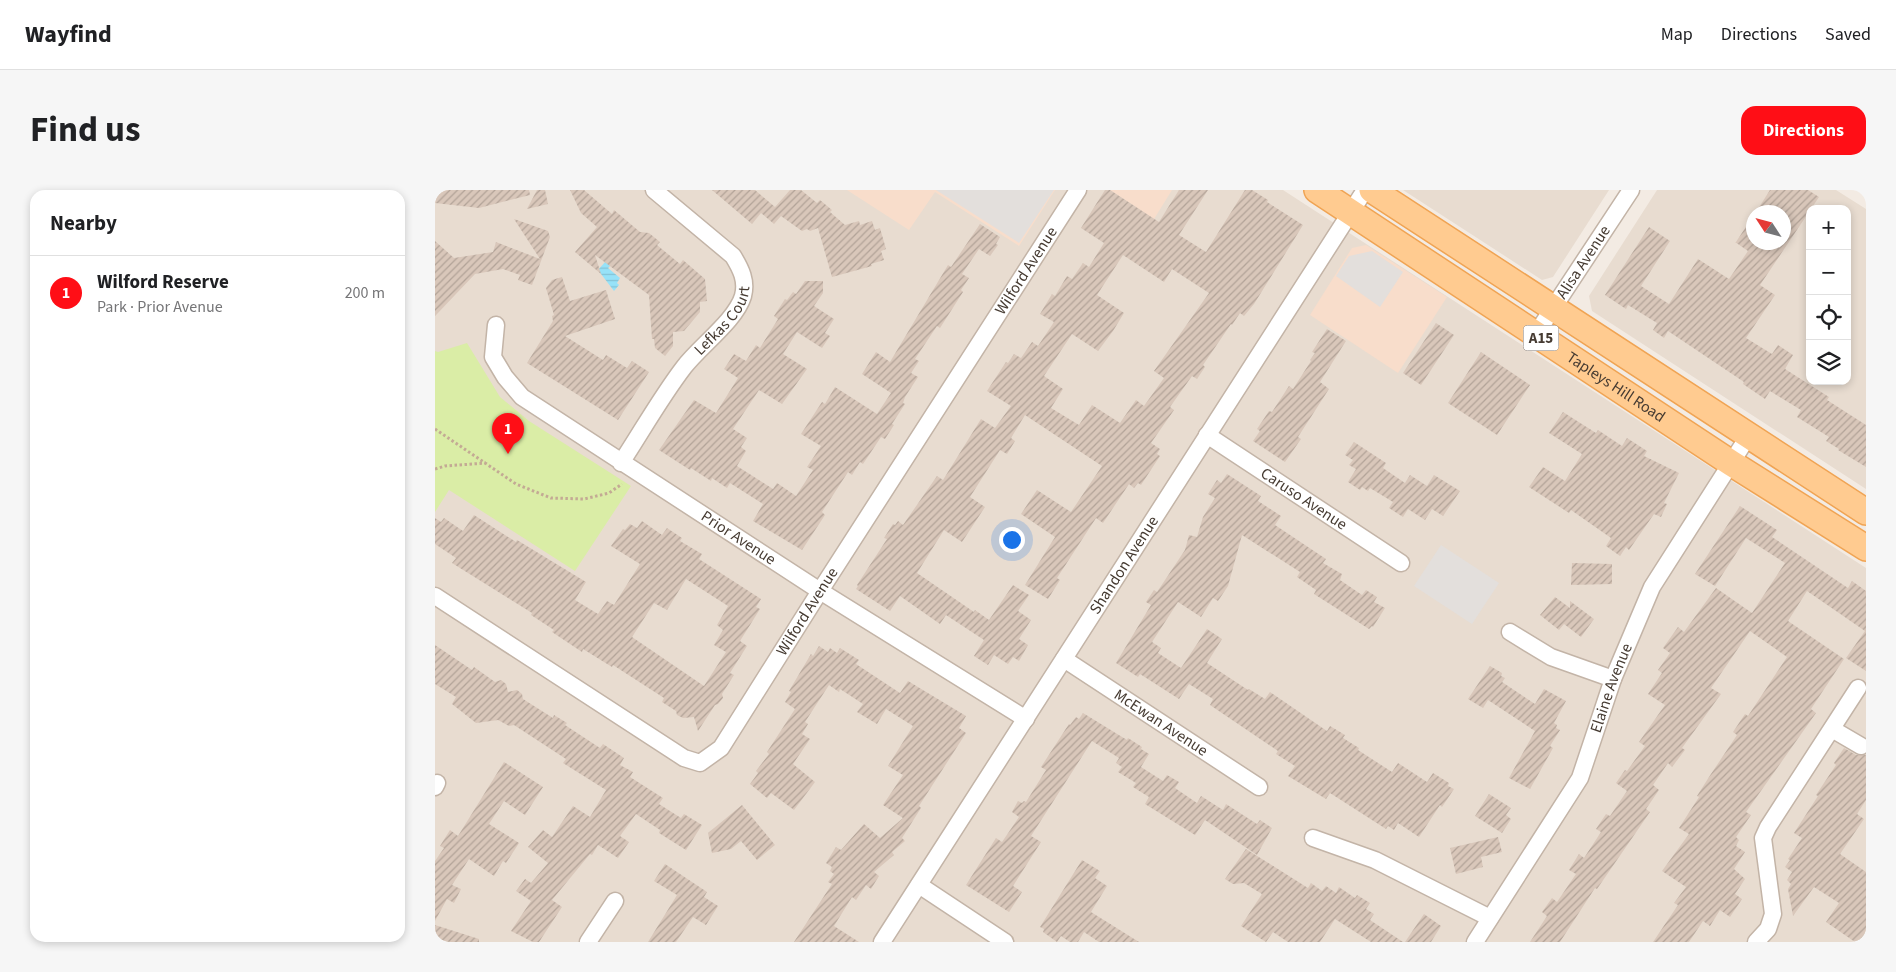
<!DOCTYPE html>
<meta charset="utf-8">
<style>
:root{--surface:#fff;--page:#f6f6f6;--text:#202124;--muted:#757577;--line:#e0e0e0;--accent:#ff0e16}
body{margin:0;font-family:"Source Sans 3",sans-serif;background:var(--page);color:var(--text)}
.controls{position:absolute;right:15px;top:15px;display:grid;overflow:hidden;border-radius:10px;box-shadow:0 2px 8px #0003}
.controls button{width:45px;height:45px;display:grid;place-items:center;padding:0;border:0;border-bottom:1px solid var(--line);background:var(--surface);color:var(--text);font:25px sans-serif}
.compass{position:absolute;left:1311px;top:15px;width:45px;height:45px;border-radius:50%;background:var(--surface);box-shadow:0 2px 8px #0003;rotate:306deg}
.you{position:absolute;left:576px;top:349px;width:18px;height:18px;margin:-12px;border:4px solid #fff;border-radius:50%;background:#1a73e8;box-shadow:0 0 0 8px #1a73e833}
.badge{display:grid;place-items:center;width:32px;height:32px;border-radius:50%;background:var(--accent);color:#fff;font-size:16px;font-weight:700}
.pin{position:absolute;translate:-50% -41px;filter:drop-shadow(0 1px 2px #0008)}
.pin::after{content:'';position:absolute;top:26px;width:18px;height:15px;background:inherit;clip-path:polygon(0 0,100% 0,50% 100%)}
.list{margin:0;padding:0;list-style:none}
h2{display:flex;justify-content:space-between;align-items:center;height:65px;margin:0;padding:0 20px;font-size:21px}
h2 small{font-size:16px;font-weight:400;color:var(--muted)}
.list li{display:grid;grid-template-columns:32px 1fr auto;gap:15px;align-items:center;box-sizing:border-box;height:75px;padding:0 20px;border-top:1px solid var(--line)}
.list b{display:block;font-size:19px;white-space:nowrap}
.list p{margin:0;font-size:16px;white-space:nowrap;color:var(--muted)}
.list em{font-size:16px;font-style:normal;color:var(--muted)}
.icon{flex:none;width:28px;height:28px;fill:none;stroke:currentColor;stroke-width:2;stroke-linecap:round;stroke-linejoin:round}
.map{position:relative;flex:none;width:1431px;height:752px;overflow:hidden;border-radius:15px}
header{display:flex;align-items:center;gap:30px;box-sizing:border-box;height:70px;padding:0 25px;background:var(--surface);border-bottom:1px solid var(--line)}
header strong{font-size:24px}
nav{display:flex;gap:28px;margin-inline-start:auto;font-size:18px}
.intro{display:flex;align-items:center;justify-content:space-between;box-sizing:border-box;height:120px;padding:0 30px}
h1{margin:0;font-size:35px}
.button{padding:12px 22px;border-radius:15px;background:var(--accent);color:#fff;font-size:18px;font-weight:700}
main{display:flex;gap:30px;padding:0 30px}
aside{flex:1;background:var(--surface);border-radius:15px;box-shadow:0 2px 8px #0003}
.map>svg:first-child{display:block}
.residential{fill:#e8dcd0;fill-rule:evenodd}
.commercial{fill:#f8ddcb}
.green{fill:#daeda6}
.parking{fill:#e3dfdc}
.water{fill:url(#water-rules)}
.building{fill:url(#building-hatch);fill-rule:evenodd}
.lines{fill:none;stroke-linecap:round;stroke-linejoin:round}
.minor-casing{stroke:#c3b4a7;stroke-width:19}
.primary-casing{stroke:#f0a454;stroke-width:28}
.path{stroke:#c3aa94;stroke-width:3;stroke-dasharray:2.5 2.5;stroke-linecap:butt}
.minor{stroke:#fff;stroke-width:16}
.primary{stroke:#ffcb90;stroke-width:25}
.labels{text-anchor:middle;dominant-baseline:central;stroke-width:5;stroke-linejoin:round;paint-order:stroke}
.shield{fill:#fff;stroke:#7e7670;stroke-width:1}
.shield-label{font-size:15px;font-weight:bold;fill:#463b32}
.street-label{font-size:16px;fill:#463b32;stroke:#fff}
</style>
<header>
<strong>Wayfind</strong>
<nav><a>Map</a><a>Directions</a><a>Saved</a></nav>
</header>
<div class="intro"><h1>Find us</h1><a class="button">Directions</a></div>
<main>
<aside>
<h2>Nearby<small></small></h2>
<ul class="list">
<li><span class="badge">1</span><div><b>Wilford Reserve</b><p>Park · Prior Avenue</p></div><em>200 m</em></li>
</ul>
</aside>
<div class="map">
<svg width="1431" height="752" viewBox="0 0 1431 752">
<defs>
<pattern id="water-rules" width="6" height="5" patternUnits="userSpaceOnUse" patternTransform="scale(1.25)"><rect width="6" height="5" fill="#97e2f8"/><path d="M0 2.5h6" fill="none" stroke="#84c3d5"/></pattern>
<pattern id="building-hatch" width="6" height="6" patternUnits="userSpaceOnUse" patternTransform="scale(1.25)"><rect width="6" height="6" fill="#d9c7ba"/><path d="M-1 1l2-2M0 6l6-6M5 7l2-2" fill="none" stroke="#b2a398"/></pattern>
</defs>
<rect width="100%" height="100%" fill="#f3ebe3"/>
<g class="residential">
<polygon points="0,0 848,0 1431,378 1431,752 0,752"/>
<polygon points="968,0 1174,0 1118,87 1107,90"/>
<path d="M1222 0H1401L1431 19V299L1157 121 1154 106ZM1375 19H1412V191H1375ZM1318 22H1348V52H1318Z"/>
</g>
<g class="commercial">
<polygon points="412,0 620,0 584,56 500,2 474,40"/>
<polygon points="675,0 737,0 719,29"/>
<polygon points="931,55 1012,107 963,183 875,125 917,58"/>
</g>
<polygon class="green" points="32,153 65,207 94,231 196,296 140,381 14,300 0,322 0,161 3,162"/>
<g class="parking">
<polygon points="501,0 619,0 584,53"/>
<polygon points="937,61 968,82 945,117 901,86 914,66"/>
<polygon points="1006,355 1064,393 1037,434 979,396"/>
</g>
<polygon class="water" points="171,71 176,75 173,78 185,88 182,93 184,95 179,101 163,80"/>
<g class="building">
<polygon points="0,0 94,0 95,5 44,18 0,13"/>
<polygon points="102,0 110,0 113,14 92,19"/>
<polygon points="135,0 149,0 177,24 179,20 205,42 214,43 225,52 222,55 245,74 248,70 270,89 272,111 265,112 265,122 249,141 238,142 238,156 230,166 220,158 219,149 217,149 214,105 160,65 166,84 140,62 162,37 146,23"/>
<polygon points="277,0 320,0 340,17 355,0 366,0 382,13 385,10 397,20 395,22 410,35 424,31 425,35 437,31 440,40 445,38 451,59 446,61 449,70 436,74 437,76 397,87 383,38 375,41 372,39 367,41 346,26 339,34 326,23 317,34"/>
<path d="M670 0H675L724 32 744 0H773L744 45 771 62 810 0H817L833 10 832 12 868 35 819 114 809 126 805 123 797 135 796 134 768 175 770 177 762 189 757 186 735 217 739 220 716 253 725 259 722 264 725 266 706 295 703 293 699 298 694 294 668 333 661 328 622 388 625 390 613 409 590 395 620 347 586 324 602 300 636 322 667 276 590 225 576 248 580 251 572 264 565 260 535 307 550 317 527 352 509 340 482 383 539 422 540 420 554 430 578 395 594 405 583 421 596 430 584 449 593 455 584 471 578 467 573 474 559 465 553 475 539 466 549 450 511 425 505 434 465 406 455 421 421 399 423 396 422 395 452 349 449 348 458 334 460 335 463 331 468 335 502 286 508 290 546 229 560 238 576 216 552 201 571 172 573 173 579 164 586 168 597 152 603 156 619 132 605 124 617 104 620 106 632 86 637 89 648 73 654 77 669 53 646 38ZM688 65 729 92 737 79 774 103 719 181 729 188 709 216 701 210 685 233 657 215 644 235 616 218 628 199 609 186 637 144 663 161 678 141 689 123 662 105Z"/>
<polygon points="1335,0 1373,0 1384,7 1325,95 1340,105 1311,148 1337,164 1343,155 1358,165 1350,179 1394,207 1392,210 1431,235 1431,277 1403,260 1404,259 1391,251 1394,247 1362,227 1366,220 1335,201 1330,209 1308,194 1309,192 1233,141 1229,148 1218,140 1222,133 1193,115 1191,119 1170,105 1214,37 1235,51 1206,96 1234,114 1263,69 1294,89 1313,61 1300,52 1301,52 1318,26 1318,52 1348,52 1348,22 1321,22"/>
<polygon points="79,29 113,41 115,47 97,95 83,90 85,85 68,79 40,84 0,126 0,51 19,68 58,62 61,52 105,69"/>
<polygon points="545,34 565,47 561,54 563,55 555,66 544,59 527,84 534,88 526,100 528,102 505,138 502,136 480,169 484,171 476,183 483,187 470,207 468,213 470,214 457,234 459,235 450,249 446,247 428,274 425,272 417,285 413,282 387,322 390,325 367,360 318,331 328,314 295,293 292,298 277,288 276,291 256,278 255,280 224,260 259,210 281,223 303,188 289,179 299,164 311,171 321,155 325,158 343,129 339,126 350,109 352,110 358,102 361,104 370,91 388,91 388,103 379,116 399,129 390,143 395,146 387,158 362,142 348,164 372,179 347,214 324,200 298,239 312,248 306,257 311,261 302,276 338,299 342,293 361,306 378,280 372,277 386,256 366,244 387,212 390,214 400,197 442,224 456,203 427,184 441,162 455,172 513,75 516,77"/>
<polygon points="127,87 135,111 171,100 180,129 130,146 168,170 171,165 192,178 197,171 214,182 183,230 92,173 118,131 117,126 119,125 111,98 117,90"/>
<polygon points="1001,133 1019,145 986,195 968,183"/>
<polygon points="892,139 911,151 885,192 894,199 863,247 866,249 850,272 818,251 825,241 822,239 834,221 837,222 854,196 858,199 876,171 875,170 880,163 877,162"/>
<polygon points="1046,162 1095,195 1062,245 1013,213"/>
<polygon points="1128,222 1161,243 1163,240 1187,256 1192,248 1212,261 1209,266 1244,283 1229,313 1232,314 1226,327 1219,324 1194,360 1191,357 1185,366 1171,356 1176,348 1136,320 1134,323 1094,297 1108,277 1130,291 1147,264 1114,243"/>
<polygon points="919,252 951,273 948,278 970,293 975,285 992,296 999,285 1025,301 1008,326 997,319 990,330 973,319 968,327 954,318 958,312 935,298 933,301 927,297 925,300 913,292 921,279 914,275 918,270 910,265"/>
<polygon points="792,284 826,306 823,311 846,326 840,335 891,369 888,373 907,384 905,390 927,405 931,400 942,407 939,412 950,418 938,437 937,436 934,439 879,404 881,400 862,387 865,382 807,345 793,396 783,411 778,408 766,427 743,412 717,452 726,458 723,463 746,478 772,439 787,449 772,473 813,500 814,499 830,509 835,502 892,541 895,536 910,545 908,548 924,558 923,560 957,582 963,573 992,592 998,583 1014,593 1013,596 1019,599 1007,617 1005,615 984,647 963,633 959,640 953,636 951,639 895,603 891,609 853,586 860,576 841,564 843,561 775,515 778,509 754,494 744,509 705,484 703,487 681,473 716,415 711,412 719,400 722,402 750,360 754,345 762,347 768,327 780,308 773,304 782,290 786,293"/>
<polygon points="1305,316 1342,340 1337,347 1413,398 1417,391 1431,401 1431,481 1411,468 1430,441 1372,401 1353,431 1409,469 1376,519 1381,523 1311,622 1316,625 1301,647 1304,650 1301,656 1310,662 1299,679 1310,689 1300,704 1307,709 1295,727 1285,720 1275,736 1268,731 1254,752 1218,752 1243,715 1239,713 1251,697 1227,681 1254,644 1244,638 1264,607 1262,606 1274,587 1302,545 1298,542 1310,524 1313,526 1352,467 1315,441 1276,498 1286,504 1247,558 1250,560 1237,577 1233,573 1218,595 1224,600 1211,619 1215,622 1162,699 1160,698 1125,752 1095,752 1112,726 1107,722 1117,708 1122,712 1141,684 1134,680 1144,664 1149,668 1166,642 1161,639 1171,624 1175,626 1192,601 1181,593 1190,580 1192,581 1210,556 1204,552 1230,515 1213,504 1227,483 1223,480 1235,463 1228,458 1243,437 1249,442 1281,398 1317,423 1350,373 1311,348 1280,396 1260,384"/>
<path d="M39 325 81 352 82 350 151 392 140 410 163 424 172 411 179 415 205 374 176 356 188 339 190 340 195 334 202 338 207 331 227 345 232 338 247 348 245 351 267 364 264 369 326 409 321 417 325 419 305 451 312 456 295 483 299 485 287 504 288 508 283 514 280 515 263 541 259 527 248 528 242 525 241 521 227 512 229 508 178 475 177 477 148 459 147 462 117 442 119 440 96 425 97 423 17 373 21 368 0 354V328L6 332 9 328 28 341ZM251 389 293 416 282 435 288 440 279 455 291 462 269 496 197 447 219 413 232 420Z"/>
<polygon points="1137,373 1177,374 1177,394 1136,395"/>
<polygon points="1120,407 1135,418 1135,411 1159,429 1146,447 1129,434 1124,440 1105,425"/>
<polygon points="0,455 37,480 39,477 60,492 66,490 71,494 73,502 82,500 87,504 88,509 118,528 119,525 132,533 130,535 165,558 168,554 189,568 185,575 198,582 195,587 228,608 224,614 246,628 249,624 267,635 251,660 224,643 225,640 201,624 185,646 194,652 183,668 163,655 157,665 155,664 117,710 127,717 104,752 98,752 76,741 96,711 81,701 90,689 96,693 113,673 93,657 108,640 117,647 138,616 155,627 171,600 128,573 131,569 79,535 74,536 63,530 41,533 17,514 21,507 0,494"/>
<polygon points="384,456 393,462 395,458 402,463 405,458 424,470 421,474 465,503 473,491 531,526 524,538 531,543 484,616 486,618 467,648 470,651 457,662 459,665 439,682 444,686 436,699 431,695 421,710 417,707 399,736 424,752 359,752 397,694 393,692 399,684 395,681 397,677 391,673 401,657 406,660 429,634 445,648 468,628 448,615 468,585 453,576 478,536 451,519 442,534 422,522 428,514 405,499 404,502 394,495 370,532 373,534 367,544 375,549 358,574 380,592 359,620 336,603 332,608 315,594 323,583 321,581 334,564 332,562 360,519 350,512 356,502 354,501 376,464 378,466"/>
<polygon points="1055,476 1067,483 1066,486 1070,488 1067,492 1100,514 1109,499 1131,511 1119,533 1122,535 1121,538 1125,540 1115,556 1118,558 1095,599 1074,588 1100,541 1053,510 1048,518 1033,509"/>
<polygon points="648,523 692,550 693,548 707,557 706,559 714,564 706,577 728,591 732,585 744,592 740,598 762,613 766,606 788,620 791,614 822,634 825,630 837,638 822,665 770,630 760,645 710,614 714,607 698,597 701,593 683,582 687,577 681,573 684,568 657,551 596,646 606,652 578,696 587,702 574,722 531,695 561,648 567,652 584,627 577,622 583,611 587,613 589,611 591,612 611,580 606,577 634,534 635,535 641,527 644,529"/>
<polygon points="1409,558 1421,565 1431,565 1431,610 1422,624 1429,629 1405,664 1431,682 1431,752 1420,752 1391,732 1404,713 1379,697 1358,726 1353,699 1356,694 1352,690 1357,682 1350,677 1355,670 1353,669 1367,648 1359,643 1383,606 1381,605 1401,575 1399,573"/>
<polygon points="69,572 108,597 90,625 69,611 54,634 84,653 71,673 68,671 59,686 34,669 17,695 26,699 19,713 12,709 0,731 0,671 9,658 5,656 15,640 23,646"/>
<polygon points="1054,604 1076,618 1071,625 1076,629 1067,643 1040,626"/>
<polygon points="307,615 340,655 322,670 306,651 296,659 277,663 273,643"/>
<polygon points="1063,647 1067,662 1046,667 1048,677 1021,684 1015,658"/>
<polygon points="811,659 873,698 876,693 887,701 891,696 901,703 904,697 920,708 922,705 935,713 931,719 939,724 935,730 968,752 936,752 900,729 885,752 853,752 838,742 831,752 806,736 827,704 809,693 798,694 790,689"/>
<polygon points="647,670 665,681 660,688 672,696 656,722 704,752 664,752 649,742 643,752 635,752 626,746 622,752 608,742 609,739 605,737"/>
<polygon points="230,674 272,702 269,707 283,716 271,735 258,727 241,752 213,752 242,705 219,691"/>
<polygon points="989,724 1006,736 996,752 970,752"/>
<polygon points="0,735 44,749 44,752 0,752"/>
</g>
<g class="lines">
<defs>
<g id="minor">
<path id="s1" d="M61 135 58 167 70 187 87 207 385 401 591 529"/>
<path id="s2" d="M1101 144 1196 0"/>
<path id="s3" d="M772 245 966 373"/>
<path id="s4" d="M186 273C207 241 226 207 249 177 265 156 301 130 308 106 312 91 306 79 298 66L219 0"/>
<path id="s5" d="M0 406 249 568 265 573 286 558 385 401 643 0"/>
<polyline points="1075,442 1116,467 1178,489"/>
<path id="s6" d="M629 469 824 597"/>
<polyline points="1397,539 1426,556"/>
<polyline points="0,597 2,593"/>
<polyline points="878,648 940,670 1055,728"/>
<polyline points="484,695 570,752"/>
<polyline points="153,752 180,711"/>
<path id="s7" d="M447 752 930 0"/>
<path id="s8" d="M1040 752 1145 588 1178 489 1217 397 1314 245"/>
<polyline points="1321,752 1333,739 1338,724 1328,648 1333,637 1423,498"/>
</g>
<g id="primary">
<path id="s9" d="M882 0 1296 273 1431 358"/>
<polyline points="937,0 1431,322"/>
</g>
</defs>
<use href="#minor" class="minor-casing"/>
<use href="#primary" class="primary-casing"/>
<g class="path">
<polyline points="0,239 81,294 116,308 149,309 174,303 187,294"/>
<polyline points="0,279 10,276 51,273"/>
</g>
<use href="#minor" class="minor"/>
<use href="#primary" class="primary"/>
</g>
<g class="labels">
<rect class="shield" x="1088.5" y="135.5" width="35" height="25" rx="4"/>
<g class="shield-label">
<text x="1106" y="148">A15</text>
</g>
<g class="street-label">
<text stroke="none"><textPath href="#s2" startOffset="86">Alisa Avenue</textPath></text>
<text stroke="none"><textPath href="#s5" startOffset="906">Wilford Avenue</textPath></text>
<text stroke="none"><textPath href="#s4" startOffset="176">Lefkas Court</textPath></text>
<text stroke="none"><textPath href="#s9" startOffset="358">Tapleys Hill Road</textPath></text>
<text stroke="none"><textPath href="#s3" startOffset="116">Caruso Avenue</textPath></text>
<text stroke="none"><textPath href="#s1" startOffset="340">Prior Avenue</textPath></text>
<text stroke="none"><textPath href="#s7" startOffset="448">Shandon Avenue</textPath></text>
<text stroke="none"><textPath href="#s5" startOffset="501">Wilford Avenue</textPath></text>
<text stroke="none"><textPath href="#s8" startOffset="290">Elaine Avenue</textPath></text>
<text stroke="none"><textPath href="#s6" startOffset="116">McEwan Avenue</textPath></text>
</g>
</g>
</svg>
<div class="controls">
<button>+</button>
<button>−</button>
<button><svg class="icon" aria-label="locate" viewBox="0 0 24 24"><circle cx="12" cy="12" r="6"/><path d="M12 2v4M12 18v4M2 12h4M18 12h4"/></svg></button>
<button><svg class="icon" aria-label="layers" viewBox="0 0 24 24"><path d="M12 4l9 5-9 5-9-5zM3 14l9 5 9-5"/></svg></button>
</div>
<svg class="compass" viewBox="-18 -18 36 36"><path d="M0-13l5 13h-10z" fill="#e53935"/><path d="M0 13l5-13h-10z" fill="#757577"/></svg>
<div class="you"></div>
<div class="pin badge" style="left:73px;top:264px">1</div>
</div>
</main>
